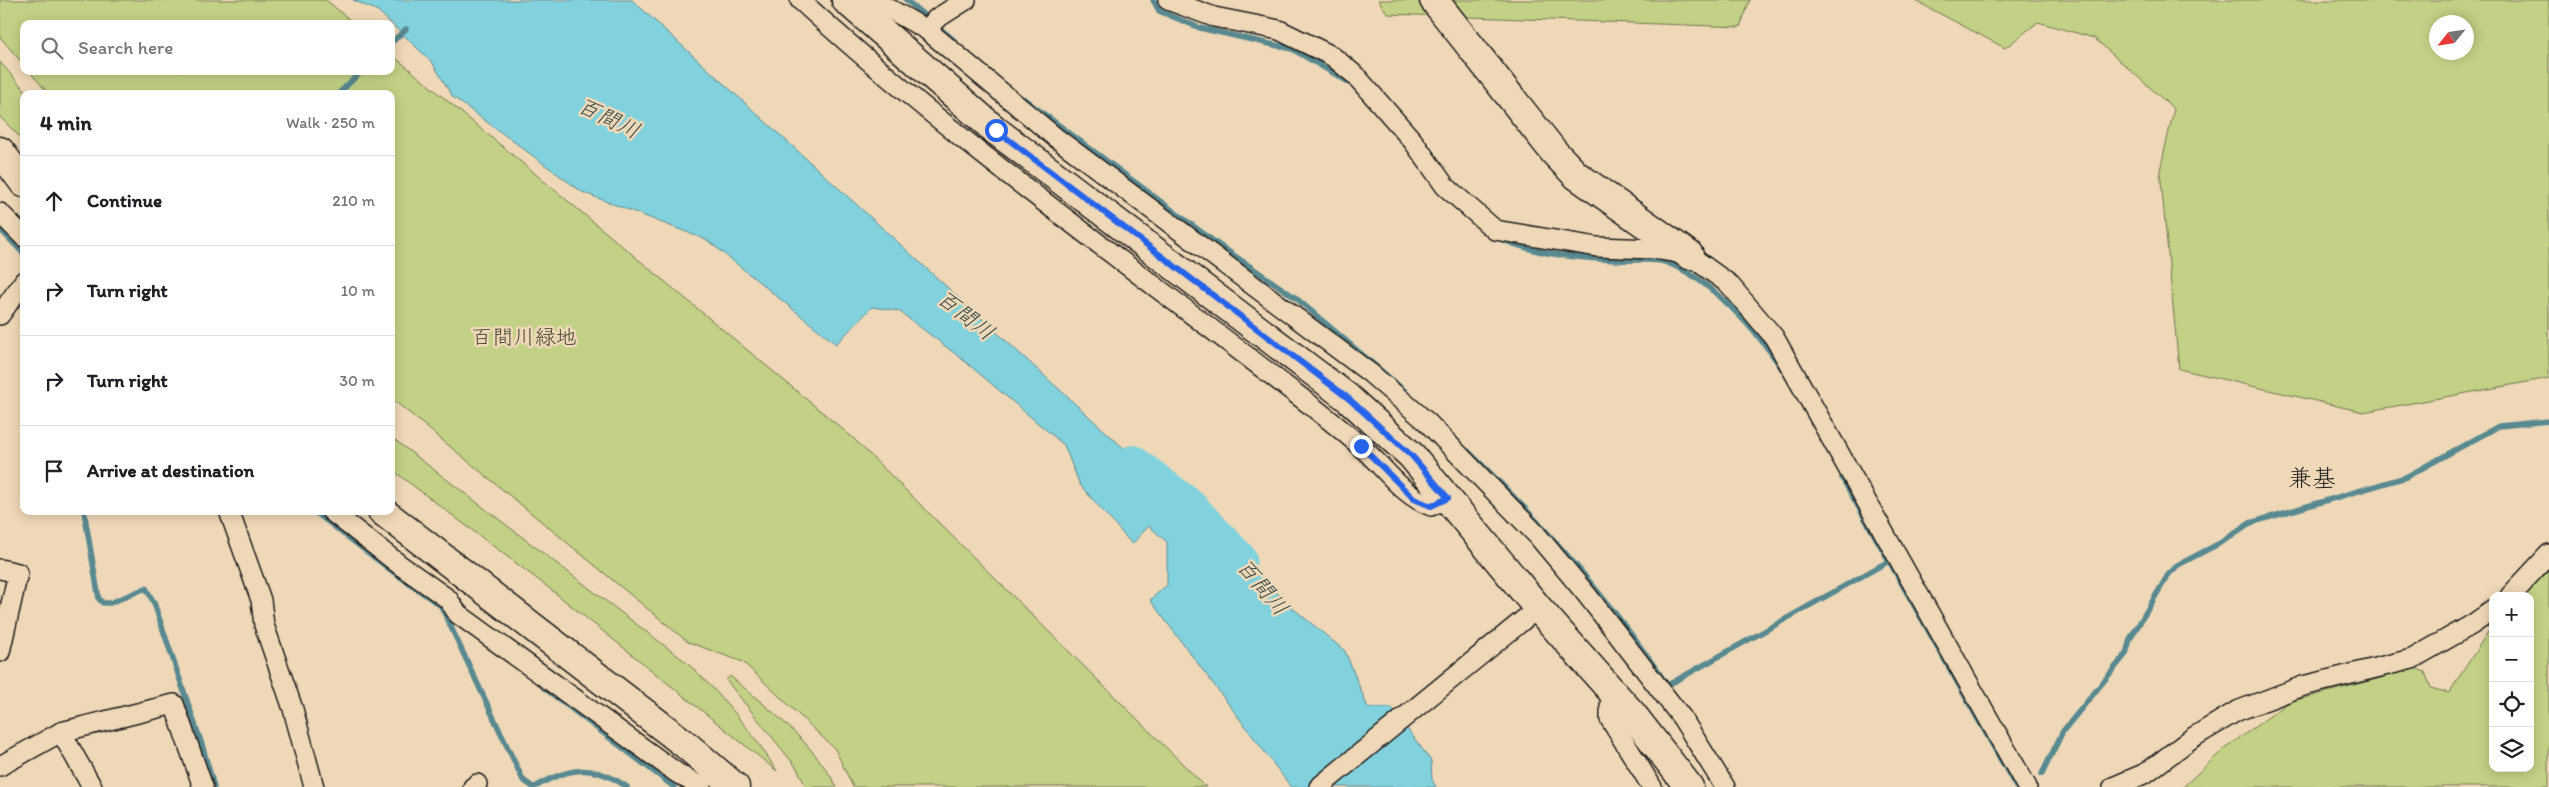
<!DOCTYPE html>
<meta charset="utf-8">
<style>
:root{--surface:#fff;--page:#f6f6f6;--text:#202124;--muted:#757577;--line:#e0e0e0}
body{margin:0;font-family:Itim,"Klee One",sans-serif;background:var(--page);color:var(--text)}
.controls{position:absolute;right:15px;bottom:15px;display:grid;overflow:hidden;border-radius:10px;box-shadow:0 2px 12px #0003}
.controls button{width:45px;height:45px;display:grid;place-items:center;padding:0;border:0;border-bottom:1px solid var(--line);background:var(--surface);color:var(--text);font:25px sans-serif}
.compass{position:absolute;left:2429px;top:15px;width:45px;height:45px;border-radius:50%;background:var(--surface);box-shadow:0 2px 12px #0003;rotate:240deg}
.stop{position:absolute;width:15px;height:15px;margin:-11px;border:4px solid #2563eb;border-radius:50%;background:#fff}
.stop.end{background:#2563eb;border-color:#fff;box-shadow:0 1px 5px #0008}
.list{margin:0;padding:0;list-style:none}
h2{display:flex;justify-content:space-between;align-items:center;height:65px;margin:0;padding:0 20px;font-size:21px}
h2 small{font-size:16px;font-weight:400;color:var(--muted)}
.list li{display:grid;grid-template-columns:32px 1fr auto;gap:15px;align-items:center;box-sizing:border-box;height:90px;padding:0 20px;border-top:1px solid var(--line)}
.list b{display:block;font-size:19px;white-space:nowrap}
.list em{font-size:16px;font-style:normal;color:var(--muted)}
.icon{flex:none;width:28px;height:28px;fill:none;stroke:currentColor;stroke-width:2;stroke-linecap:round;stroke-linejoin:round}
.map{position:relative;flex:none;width:2549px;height:787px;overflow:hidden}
.search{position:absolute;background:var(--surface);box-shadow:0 2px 12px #0003;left:20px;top:20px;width:375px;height:55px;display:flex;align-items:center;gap:12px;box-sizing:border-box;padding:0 18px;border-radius:10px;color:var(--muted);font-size:19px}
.panel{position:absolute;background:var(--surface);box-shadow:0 2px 12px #0003;left:20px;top:90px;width:375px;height:425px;border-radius:10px}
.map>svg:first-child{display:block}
.green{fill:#c2d185;stroke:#6f7650;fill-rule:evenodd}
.water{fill:#82d2de;stroke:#598990}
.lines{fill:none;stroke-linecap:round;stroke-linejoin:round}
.stream{stroke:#598990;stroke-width:5.5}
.river{stroke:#82d2de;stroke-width:34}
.street-casing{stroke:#1c1c1c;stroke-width:22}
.secondary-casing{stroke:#1c1c1c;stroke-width:31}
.street{stroke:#efd8b7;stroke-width:19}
.secondary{stroke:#efd8b7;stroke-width:28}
.route{stroke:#2563eb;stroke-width:6}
.labels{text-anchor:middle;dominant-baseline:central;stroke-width:5;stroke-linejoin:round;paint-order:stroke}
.park-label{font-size:21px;fill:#464936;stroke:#efd8b7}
.water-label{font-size:22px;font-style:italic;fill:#364a4c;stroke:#efd8b7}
.quarter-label{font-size:24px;fill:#1c1c1c;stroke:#efd8b7}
</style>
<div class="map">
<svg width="2549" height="787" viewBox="0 0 2549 787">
<rect width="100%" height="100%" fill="#efd8b7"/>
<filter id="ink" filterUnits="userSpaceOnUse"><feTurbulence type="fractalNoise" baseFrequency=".02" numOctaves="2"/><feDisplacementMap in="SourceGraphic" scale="10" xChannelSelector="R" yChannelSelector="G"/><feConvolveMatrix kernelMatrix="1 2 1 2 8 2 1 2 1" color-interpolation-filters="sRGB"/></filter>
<g filter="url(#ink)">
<g class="green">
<polygon points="0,0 326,0 355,24 24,24 24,65 0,37"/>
<polygon points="1378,0 1750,0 1740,27 1388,14"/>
<path d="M1914 0H2549V378L2363 412 2179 369 2160 170 2174 109 2094 38 2038 22 2005 48ZM2436 22H2466V52H2436Z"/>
<polygon points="391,54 852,437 1206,787 853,787 835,749 743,662 688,642 391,398 391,94 49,94 29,71 391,71"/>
<polygon points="0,62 28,94 24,94 24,141 0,117"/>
<path d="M391 437 686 662C722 695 751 730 777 771L549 588 391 469Z"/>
<polygon points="2549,571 2549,787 2183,787 2223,750 2289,702 2381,678 2410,666 2425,672 2431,688 2449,693 2493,624 2493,768 2530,768 2530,596 2521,596"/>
<path d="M730 676C770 710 811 740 837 787H806L797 768 726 680Z"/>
</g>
<polygon class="water" points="353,0 632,0 1230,545 1290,606 1345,651 1368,708 1392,708 1431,761 1432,780 1436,787 1291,787 1150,600 1167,585 1167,542 1149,526 1132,544 1080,485 1064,445 962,359 899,311 872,307 836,344 707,240 582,192 453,97 432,62 378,11"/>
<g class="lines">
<g class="stream">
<polyline points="906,0 954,40"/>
<polyline points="1153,0 1159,11 1200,28 1292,49 1355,86"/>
<polyline points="391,43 406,29"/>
<polyline points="338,94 362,71"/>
<polyline points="1024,99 1216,243 1296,298 1405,391"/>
<polyline points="0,229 24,254"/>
<path d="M1500 239C1539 255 1577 258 1619 260 1633 261 1652 258 1665 262 1708 276 1758 332 1782 369"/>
<path d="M1468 451C1542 522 1608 598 1666 683"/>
<polyline points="1842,478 1889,561"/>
<polyline points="84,511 99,599 103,603 110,603 146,588 154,603 203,748 214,787"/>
<polyline points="314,511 392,571 441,606 523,780 533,787"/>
<polyline points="1668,685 1889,561 2016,787"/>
<polyline points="543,687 674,787"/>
<polyline points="2042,774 2063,731 2126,654 2130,639 2168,575 2178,565 2220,543 2250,523 2406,477 2499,426 2549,421"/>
<path d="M535 787C569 767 593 763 627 787"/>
</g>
<polyline class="river" points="1133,462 1188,504 1240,559"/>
<defs>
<g id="street">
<path d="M800 0C953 140 1123 260 1287 387 1312 406 1337 425 1360 446 1384 466 1401 495 1431 506L1448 498"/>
<polyline points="874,0 927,30 1055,137 1370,373 1427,422 1536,534 1587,595 1682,718 1725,787"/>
<polyline points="1168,0 1214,17 1279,30 1332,56 1355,75 1413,141 1445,186 1495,230 1597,247 1654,249 1689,255 1729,284 1774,337 2027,787"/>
<polyline points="927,30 936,19 966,0"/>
<polyline points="0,213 24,237"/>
<polyline points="0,315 24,281"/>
<polyline points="229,511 261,600 264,625 293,709 314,787"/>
<polyline points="331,511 400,565 448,599 458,614 677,773 701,787"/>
<polyline points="0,569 18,573 0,652"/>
<polyline points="2510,596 2549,554"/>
<polyline points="1615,694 1610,704 1610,719 1652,787"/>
<polyline points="61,732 174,704 203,787"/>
<polyline points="0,766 61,732 92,787"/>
<polyline points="473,787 477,784"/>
<polyline points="1319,787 1538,608"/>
<polyline points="2113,787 2146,773 2192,738 2237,711 2303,686 2412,659 2473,624 2493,610"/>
</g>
<g id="secondary">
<polyline points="846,0 995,130 1348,398 1412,456 1538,608 1633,715 1689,787"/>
<polyline points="1434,0 1554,152 1576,175 1689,255"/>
<polyline points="0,151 24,183"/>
<polyline points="382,511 686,745 735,787"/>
</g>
</defs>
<use href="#street" class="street-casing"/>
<use href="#secondary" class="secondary-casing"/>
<use href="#street" class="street"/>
<use href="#secondary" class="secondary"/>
</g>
</g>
<g class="lines" filter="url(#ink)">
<polyline class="route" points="996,130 1348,398 1412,456 1448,498 1431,506 1414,499 1361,446"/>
</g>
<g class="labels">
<g class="park-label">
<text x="524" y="336">百間川緑地</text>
</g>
<g class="water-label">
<text transform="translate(609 118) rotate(26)">百間川</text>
<text transform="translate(966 315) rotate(38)">百間川</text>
<text transform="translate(1263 587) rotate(50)">百間川</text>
</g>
<g class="quarter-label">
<text x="2312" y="477">兼基</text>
</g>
</g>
</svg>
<div class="controls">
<button>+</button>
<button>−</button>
<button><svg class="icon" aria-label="locate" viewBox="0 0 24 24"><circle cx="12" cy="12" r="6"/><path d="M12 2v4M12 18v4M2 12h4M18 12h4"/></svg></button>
<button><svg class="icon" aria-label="layers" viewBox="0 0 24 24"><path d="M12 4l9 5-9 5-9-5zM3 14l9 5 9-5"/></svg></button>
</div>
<svg class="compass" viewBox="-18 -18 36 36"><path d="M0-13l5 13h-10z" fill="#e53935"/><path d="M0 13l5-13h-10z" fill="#757577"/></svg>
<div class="stop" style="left:996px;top:130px"></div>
<div class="stop end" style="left:1361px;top:446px"></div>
<div class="search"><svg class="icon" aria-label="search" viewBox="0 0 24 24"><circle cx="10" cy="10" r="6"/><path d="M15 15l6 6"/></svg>Search here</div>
<section class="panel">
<h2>4 min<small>Walk · 250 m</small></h2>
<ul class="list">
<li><svg class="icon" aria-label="ahead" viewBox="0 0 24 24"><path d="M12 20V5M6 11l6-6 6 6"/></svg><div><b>Continue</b></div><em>210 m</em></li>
<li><svg class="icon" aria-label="right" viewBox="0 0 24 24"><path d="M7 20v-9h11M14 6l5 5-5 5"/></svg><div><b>Turn right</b></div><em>10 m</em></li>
<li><svg class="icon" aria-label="right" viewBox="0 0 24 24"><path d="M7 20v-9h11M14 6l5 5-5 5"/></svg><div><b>Turn right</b></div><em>30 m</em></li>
<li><svg class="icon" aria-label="arrive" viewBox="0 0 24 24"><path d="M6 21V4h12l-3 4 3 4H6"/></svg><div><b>Arrive at destination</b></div></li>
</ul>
</section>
</div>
